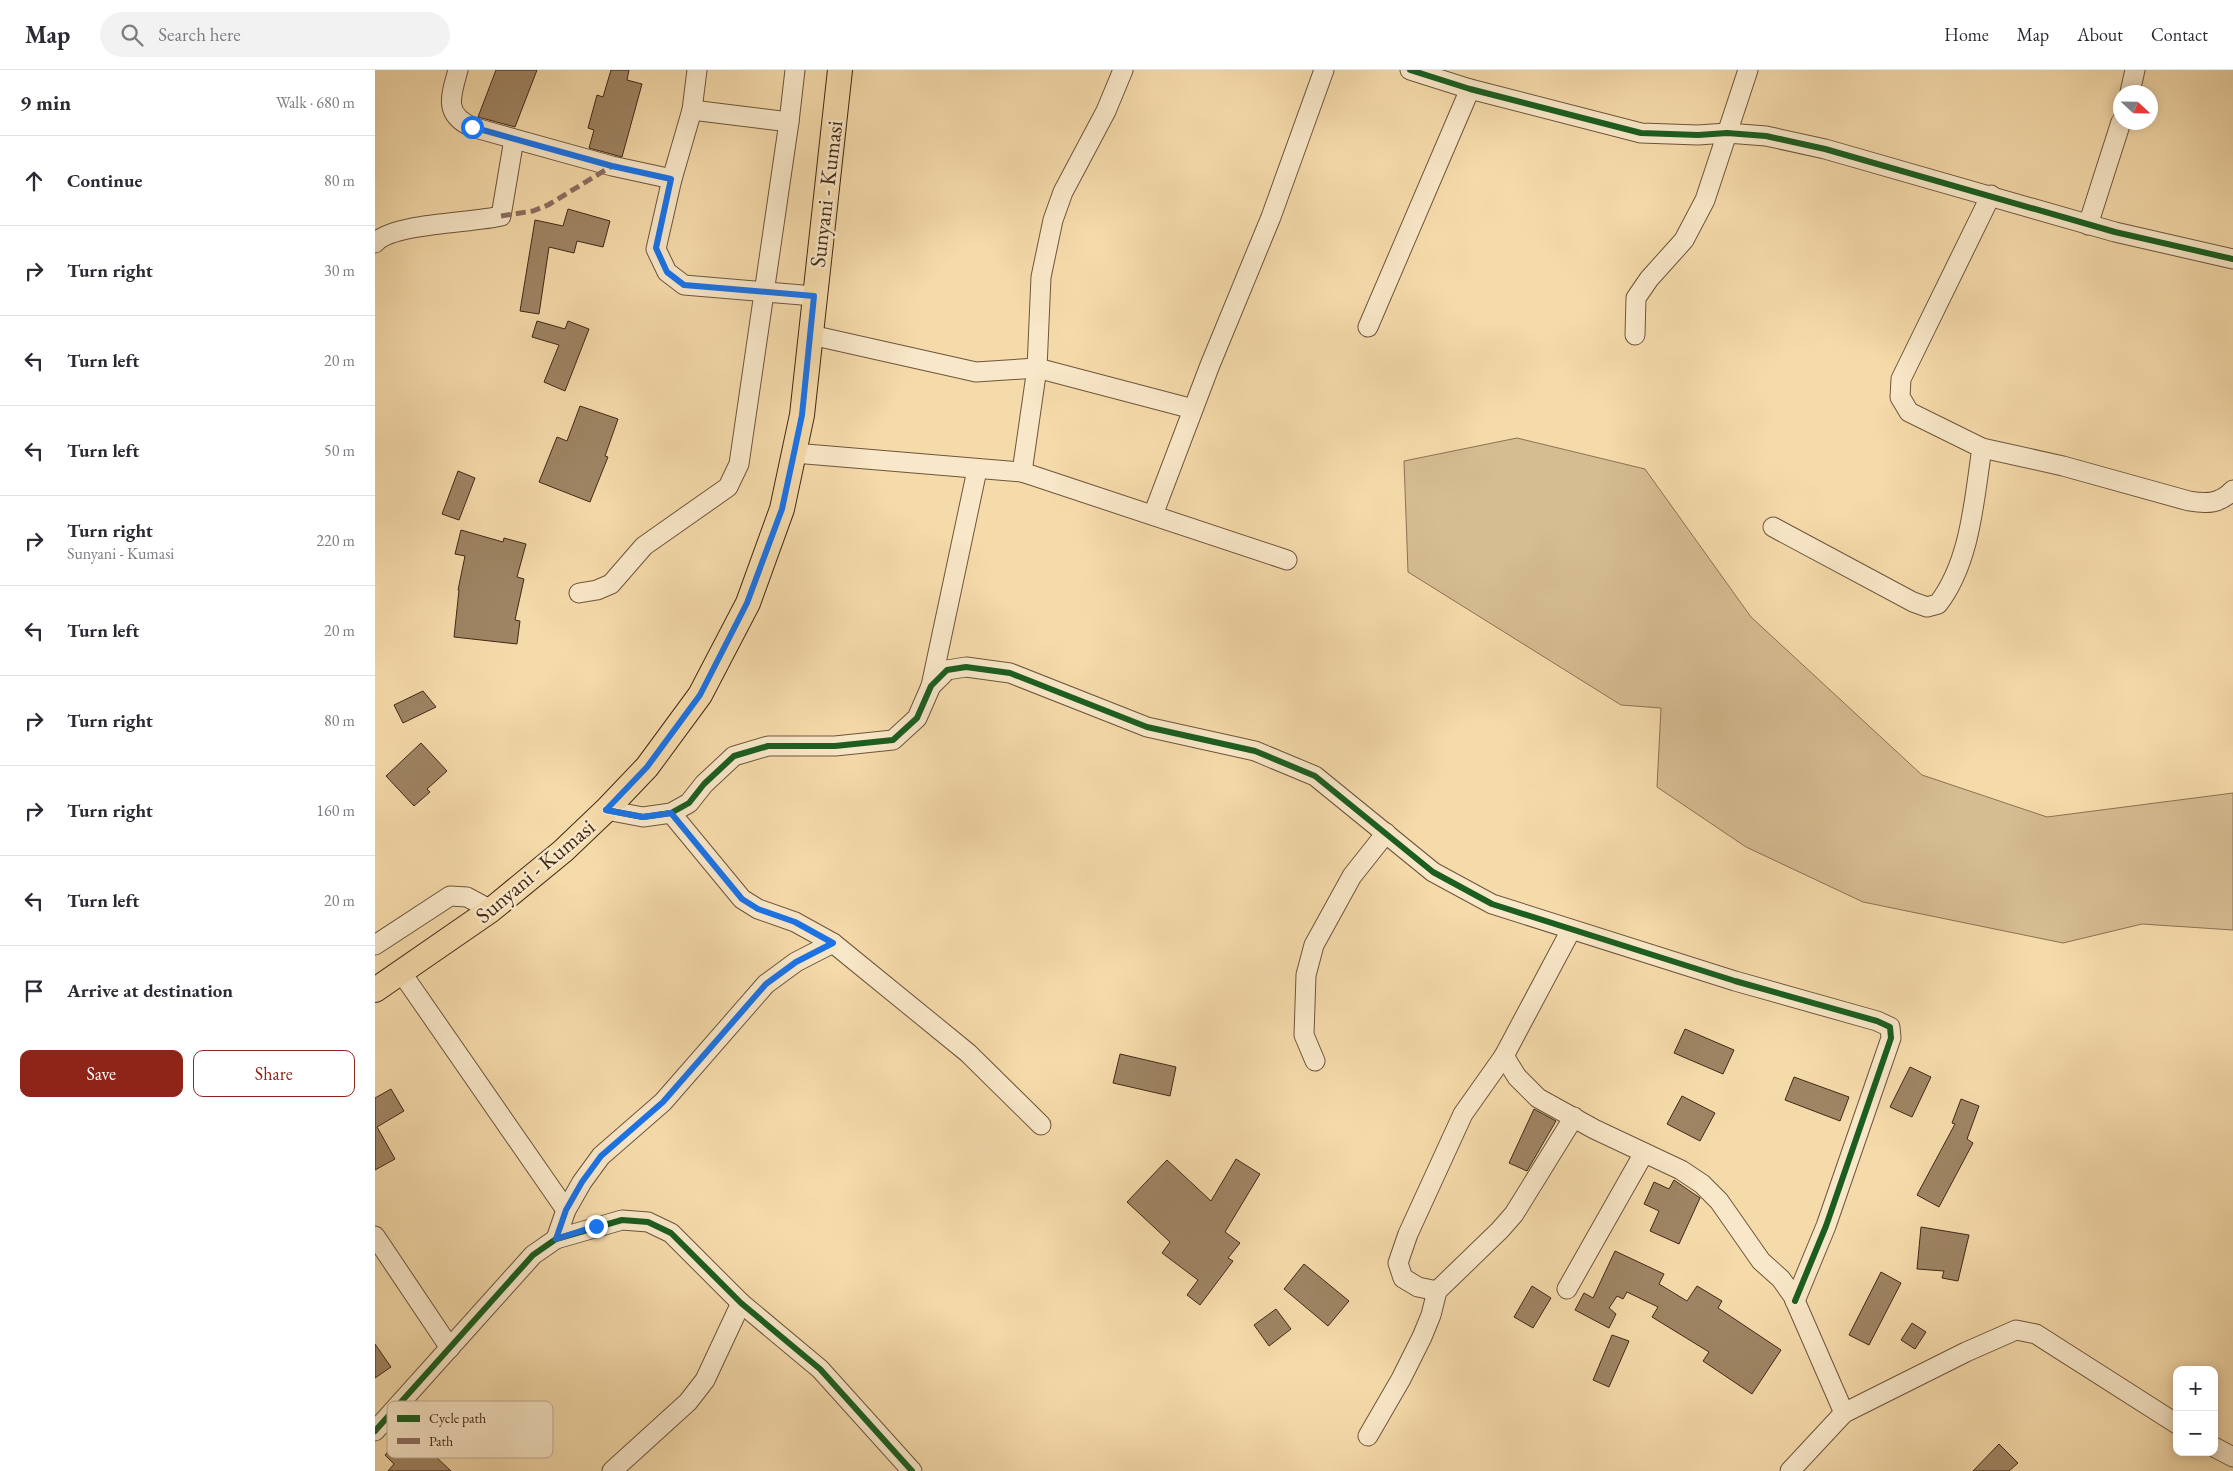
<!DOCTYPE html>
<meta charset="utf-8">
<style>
:root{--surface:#fff;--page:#f2f2f3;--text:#2b2b33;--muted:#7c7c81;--line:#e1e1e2;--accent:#8f2418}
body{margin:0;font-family:"EB Garamond",serif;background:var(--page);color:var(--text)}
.controls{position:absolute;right:15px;bottom:15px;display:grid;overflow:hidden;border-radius:10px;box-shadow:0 2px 12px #0003}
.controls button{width:45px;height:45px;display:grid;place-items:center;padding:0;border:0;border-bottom:1px solid var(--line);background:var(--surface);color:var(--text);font:25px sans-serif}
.compass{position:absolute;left:1738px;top:15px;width:45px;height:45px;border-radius:50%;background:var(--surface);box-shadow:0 2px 12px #0003;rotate:112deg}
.stop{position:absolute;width:15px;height:15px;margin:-11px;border:4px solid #1a73e8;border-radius:50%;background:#fff}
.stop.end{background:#1a73e8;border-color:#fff;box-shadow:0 1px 5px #0008}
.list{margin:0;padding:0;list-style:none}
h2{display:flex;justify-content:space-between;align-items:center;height:65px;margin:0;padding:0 20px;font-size:21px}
h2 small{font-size:16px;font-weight:400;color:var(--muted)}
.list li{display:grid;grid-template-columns:32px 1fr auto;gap:15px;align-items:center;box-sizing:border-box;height:90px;padding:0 20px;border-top:1px solid var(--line)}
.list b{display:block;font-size:19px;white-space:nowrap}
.list p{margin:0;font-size:16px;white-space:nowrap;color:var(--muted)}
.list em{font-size:16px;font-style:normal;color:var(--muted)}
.actions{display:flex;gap:10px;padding:15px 20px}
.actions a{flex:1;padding:11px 0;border:1px solid var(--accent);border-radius:10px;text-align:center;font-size:18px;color:var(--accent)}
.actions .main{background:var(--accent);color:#fff}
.icon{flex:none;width:28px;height:28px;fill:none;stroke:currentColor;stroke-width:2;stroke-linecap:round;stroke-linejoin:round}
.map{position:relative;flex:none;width:1858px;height:1401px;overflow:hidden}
header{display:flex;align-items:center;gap:30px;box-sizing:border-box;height:70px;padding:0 25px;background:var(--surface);border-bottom:1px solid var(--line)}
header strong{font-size:24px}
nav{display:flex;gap:28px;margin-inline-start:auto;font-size:18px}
.search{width:350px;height:45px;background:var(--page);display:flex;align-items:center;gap:12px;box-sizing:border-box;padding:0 18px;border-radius:28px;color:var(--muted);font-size:19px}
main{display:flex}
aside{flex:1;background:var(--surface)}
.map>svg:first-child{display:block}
.green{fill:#d6bc91;stroke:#8c7254}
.building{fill:#9f8564;stroke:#412918}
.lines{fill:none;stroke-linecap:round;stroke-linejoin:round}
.minor-casing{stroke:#6e553c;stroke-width:21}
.major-casing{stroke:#412918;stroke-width:26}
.minor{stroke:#f8e7c8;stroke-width:19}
.major{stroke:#f5daaa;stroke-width:24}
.quiet{stroke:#8d6e63;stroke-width:5;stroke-dasharray:10 5;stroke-linecap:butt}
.cycleway-casing{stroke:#f8e7c8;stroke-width:9}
.cycleway{stroke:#1b5e20;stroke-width:6}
.route{stroke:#1a73e8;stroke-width:6}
.labels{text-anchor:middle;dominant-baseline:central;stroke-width:5;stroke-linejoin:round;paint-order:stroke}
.street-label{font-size:22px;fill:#412918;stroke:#f8e7c8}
.key{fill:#f8e7c8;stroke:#c1ae93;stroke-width:1}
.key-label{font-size:14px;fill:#412918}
</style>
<header>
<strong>Map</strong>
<div class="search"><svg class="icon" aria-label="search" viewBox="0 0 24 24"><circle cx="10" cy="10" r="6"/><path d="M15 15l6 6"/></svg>Search here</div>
<nav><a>Home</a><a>Map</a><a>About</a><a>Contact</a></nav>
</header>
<main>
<aside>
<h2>9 min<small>Walk · 680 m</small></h2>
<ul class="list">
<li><svg class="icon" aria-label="ahead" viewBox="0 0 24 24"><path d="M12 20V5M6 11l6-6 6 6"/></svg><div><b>Continue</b></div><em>80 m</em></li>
<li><svg class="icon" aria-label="right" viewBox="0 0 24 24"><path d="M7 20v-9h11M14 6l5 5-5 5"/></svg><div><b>Turn right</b></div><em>30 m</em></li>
<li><svg class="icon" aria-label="left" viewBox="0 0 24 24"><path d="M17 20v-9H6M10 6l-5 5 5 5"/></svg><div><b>Turn left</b></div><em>20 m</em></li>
<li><svg class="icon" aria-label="left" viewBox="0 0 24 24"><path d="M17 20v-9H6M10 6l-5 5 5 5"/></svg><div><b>Turn left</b></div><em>50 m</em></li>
<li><svg class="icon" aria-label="right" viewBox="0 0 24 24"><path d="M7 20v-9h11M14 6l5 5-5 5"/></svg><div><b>Turn right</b><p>Sunyani - Kumasi</p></div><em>220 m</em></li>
<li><svg class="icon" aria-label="left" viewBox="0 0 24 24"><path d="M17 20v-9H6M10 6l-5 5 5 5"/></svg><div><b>Turn left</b></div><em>20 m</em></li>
<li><svg class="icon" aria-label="right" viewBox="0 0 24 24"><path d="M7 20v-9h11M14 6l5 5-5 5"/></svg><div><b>Turn right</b></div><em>80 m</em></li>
<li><svg class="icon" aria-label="right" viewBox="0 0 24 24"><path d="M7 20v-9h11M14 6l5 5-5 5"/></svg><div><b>Turn right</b></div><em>160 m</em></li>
<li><svg class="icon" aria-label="left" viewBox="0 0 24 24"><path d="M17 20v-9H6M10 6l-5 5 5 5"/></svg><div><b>Turn left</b></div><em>20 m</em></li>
<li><svg class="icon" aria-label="arrive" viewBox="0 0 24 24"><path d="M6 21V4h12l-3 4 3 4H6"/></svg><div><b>Arrive at destination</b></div></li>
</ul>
<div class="actions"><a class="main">Save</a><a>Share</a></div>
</aside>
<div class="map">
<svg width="1858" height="1401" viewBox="0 0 1858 1401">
<rect width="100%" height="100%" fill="#f5daaa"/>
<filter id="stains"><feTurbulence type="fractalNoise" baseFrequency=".004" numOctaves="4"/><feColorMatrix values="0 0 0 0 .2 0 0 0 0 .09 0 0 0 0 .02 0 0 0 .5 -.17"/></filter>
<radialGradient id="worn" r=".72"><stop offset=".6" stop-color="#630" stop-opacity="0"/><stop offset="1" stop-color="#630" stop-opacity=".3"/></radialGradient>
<polygon class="green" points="1142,368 1270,399 1376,547 1547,705 1672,747 1858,723 1858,860 1767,854 1688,873 1488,832 1371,777 1282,717 1286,638 1246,635 1033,502 1029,391"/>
<g class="building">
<polygon points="121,0 162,0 140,57 103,47"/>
<polygon points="236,0 254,0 252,10 267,14 247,87 214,78 219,60 213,58 222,25 228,27"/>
<polygon points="193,139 235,151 228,177 202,171 199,183 174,177 164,244 145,241 160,150 188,156"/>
<polygon points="162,251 190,259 193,251 214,259 190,321 169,312 184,275 157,267"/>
<polygon points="205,336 243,349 230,386 233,387 215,432 164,412 182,367 192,371"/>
<polygon points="83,401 100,408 84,450 67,444"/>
<polygon points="86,460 128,472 129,468 151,474 142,507 149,509 140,550 145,551 142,574 79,567 84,520 83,520 90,486 80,484"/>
<polygon points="48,621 61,637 28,653 19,635"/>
<polygon points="46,673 72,701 52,719 55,722 39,736 11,706"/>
<polygon points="1310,959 1359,980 1348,1004 1299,983"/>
<polygon points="745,984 801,997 795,1026 738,1013"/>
<polygon points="1535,997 1556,1007 1537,1047 1515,1037"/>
<polygon points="1419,1007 1474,1027 1465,1051 1410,1030"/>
<polygon points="16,1019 29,1041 2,1057 20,1089 0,1100 0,1028"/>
<polygon points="1307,1026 1340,1043 1325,1071 1292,1054"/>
<polygon points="1586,1029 1604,1036 1592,1069 1598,1073 1564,1137 1542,1125 1580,1054 1577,1053"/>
<polygon points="1159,1039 1181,1051 1152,1101 1134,1093"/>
<polygon points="861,1089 885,1104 850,1162 865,1173 853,1188 858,1191 825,1235 812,1225 823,1210 787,1183 795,1172 752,1132 792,1090 836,1131"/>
<polygon points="1299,1110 1325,1128 1304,1174 1275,1161 1284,1141 1269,1134 1279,1112 1294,1119"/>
<polygon points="1546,1157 1594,1165 1583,1211 1567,1208 1569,1201 1542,1199"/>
<polygon points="1240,1181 1289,1204 1284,1214 1312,1231 1322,1216 1347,1231 1343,1238 1406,1280 1377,1324 1328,1291 1334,1282 1277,1247 1283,1237 1252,1222 1248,1229 1242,1226 1234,1238 1241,1244 1234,1258 1200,1240 1209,1223 1218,1228"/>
<polygon points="929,1194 974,1231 953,1256 909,1219"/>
<polygon points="1506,1202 1526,1213 1494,1275 1474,1265"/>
<polygon points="1157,1216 1176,1228 1158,1258 1139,1247"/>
<polygon points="901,1239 916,1259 894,1276 879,1255"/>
<polygon points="1537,1253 1551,1262 1540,1279 1526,1270"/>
<polygon points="1237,1265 1254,1271 1234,1317 1218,1310"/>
<polygon points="0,1274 16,1297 0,1308"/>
<polygon points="32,1361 40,1368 43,1366 60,1382 58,1384 76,1401 13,1401 19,1394 10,1385"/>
<polygon points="1624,1374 1643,1393 1634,1401 1598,1401"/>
</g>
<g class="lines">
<defs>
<g id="minor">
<path d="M83 0C76 26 68 44 97 57L237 96 297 109"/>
<polyline points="322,0 317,40 297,109 281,179 292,202 309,215 439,226"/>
<polyline points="1035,0 1095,19 1266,63 1323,65 1352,63 1391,66 1450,79 1740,162 1858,189"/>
<polyline points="1755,22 1760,0"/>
<polyline points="317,40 414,52"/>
<path d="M1616 125 1526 309 1525 327 1534 342 1607 378 1688 396 1814 431C1832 434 1845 434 1858 420"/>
<polyline points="1713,155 1746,52"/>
<path d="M0 173C17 153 98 153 126 146L139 69"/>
<polyline points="993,257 1095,19"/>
<polyline points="436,265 601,302 662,298 818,339"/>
<polyline points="1260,265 1261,228 1274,209 1309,170 1330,130 1373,0"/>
<polyline points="419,383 647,402 912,490"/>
<polyline points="647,402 662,298 666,207 678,150 688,122 731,41 748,0"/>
<polyline points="778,445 835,295 896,147 949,0"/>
<path d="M1398 457 1538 532 1552 537 1563 534C1596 491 1599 429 1607 378"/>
<polyline points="204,523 222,520 236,514 269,476 353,417 364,394 414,52 420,0"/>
<polyline points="556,616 602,400"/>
<polyline points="231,740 268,747 296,743 314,733 329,714 359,686 393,676 460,676 518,670 542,648 556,616 572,600 591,597 635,603 772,657 880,681 940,706 1058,802 1117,834 1360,911 1502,951 1515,957 1516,968 1451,1156 1420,1231"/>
<polyline points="296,743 367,829 383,839 420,852 458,873 593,983 666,1055"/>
<polyline points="1196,860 1129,986 1142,1007 1163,1028 1219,1059 1306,1100 1327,1114 1344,1131 1386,1191 1406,1209 1418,1226 1469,1343"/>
<polyline points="0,875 75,826 92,827 116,840"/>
<polyline points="26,902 191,1140"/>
<polyline points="940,991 929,965 931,905 939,875 977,806 1011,763"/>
<polyline points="0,1166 75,1278"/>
<polyline points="181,1169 191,1140 207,1112 226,1086 288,1032 391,914 421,892 458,873"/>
<polyline points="1192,1219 1269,1083"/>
<polyline points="1062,1221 1043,1217 1028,1208 1023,1193 1033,1164 1088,1044 1129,986"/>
<polyline points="0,1361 158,1185 181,1169 247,1150 273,1152 296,1163 366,1233 445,1299 537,1401"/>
<polyline points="993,1366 1026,1309 1047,1267 1056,1245 1062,1221 1125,1160 1139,1144 1199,1047"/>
<polyline points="1839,1377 1858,1387"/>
<polyline points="237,1401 313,1332 330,1310 366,1233"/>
<polyline points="1415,1401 1469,1343 1591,1282 1641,1260 1661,1264 1802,1354"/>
</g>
<polyline id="major" points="0,920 116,840 188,781 231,740 272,697 325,625 373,533 407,439 427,345 465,0"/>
</defs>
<use href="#minor" class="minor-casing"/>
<use href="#major" class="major-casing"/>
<use href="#minor" class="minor"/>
<use href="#major" class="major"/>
<polyline class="quiet" points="126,146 158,141 173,135 237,96"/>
<defs>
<g id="cycleway">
<polyline points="1035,0 1095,19 1266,63 1323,65 1352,63 1391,66 1450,79 1740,162 1858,189"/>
<polyline points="231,740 268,747 296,743 314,733 329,714 359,686 393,676 460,676 518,670 542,648 556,616 572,600 591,597 635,603 772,657 880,681 940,706 1058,802 1117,834 1360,911 1502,951 1515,957 1516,968 1451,1156 1420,1231"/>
<polyline points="0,1361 158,1185 181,1169 247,1150 273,1152 296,1163 366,1233 445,1299 537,1401"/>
</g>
</defs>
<use href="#cycleway" class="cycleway-casing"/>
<use href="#cycleway" class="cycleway"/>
</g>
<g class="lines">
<polyline class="route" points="97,57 237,96 296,109 281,178 292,202 309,215 439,226 427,345 419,383 407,439 372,533 325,625 272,697 231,740 268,747 296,743 367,829 383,839 420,852 458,873 421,892 391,914 288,1032 226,1086 207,1112 191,1140 181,1169 221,1156"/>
</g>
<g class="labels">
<g class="street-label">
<text transform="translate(451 124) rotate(-83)">Sunyani - Kumasi</text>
<text transform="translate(160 801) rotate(-40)">Sunyani - Kumasi</text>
</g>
</g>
<rect x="12" y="1331" width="166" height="57" rx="8" class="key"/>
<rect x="22" y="1345" width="23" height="7" fill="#1b5e20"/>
<rect x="22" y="1368" width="23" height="6" fill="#8d6e63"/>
<g class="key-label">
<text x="54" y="1353">Cycle path</text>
<text x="54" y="1376">Path</text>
</g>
<rect width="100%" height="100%" filter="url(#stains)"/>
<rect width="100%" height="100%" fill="url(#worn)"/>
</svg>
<div class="controls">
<button>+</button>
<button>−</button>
</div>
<svg class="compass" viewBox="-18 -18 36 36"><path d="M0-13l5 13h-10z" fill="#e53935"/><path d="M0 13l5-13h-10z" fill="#7c7c81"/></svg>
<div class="stop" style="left:97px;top:57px"></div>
<div class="stop end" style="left:221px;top:1156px"></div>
</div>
</main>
